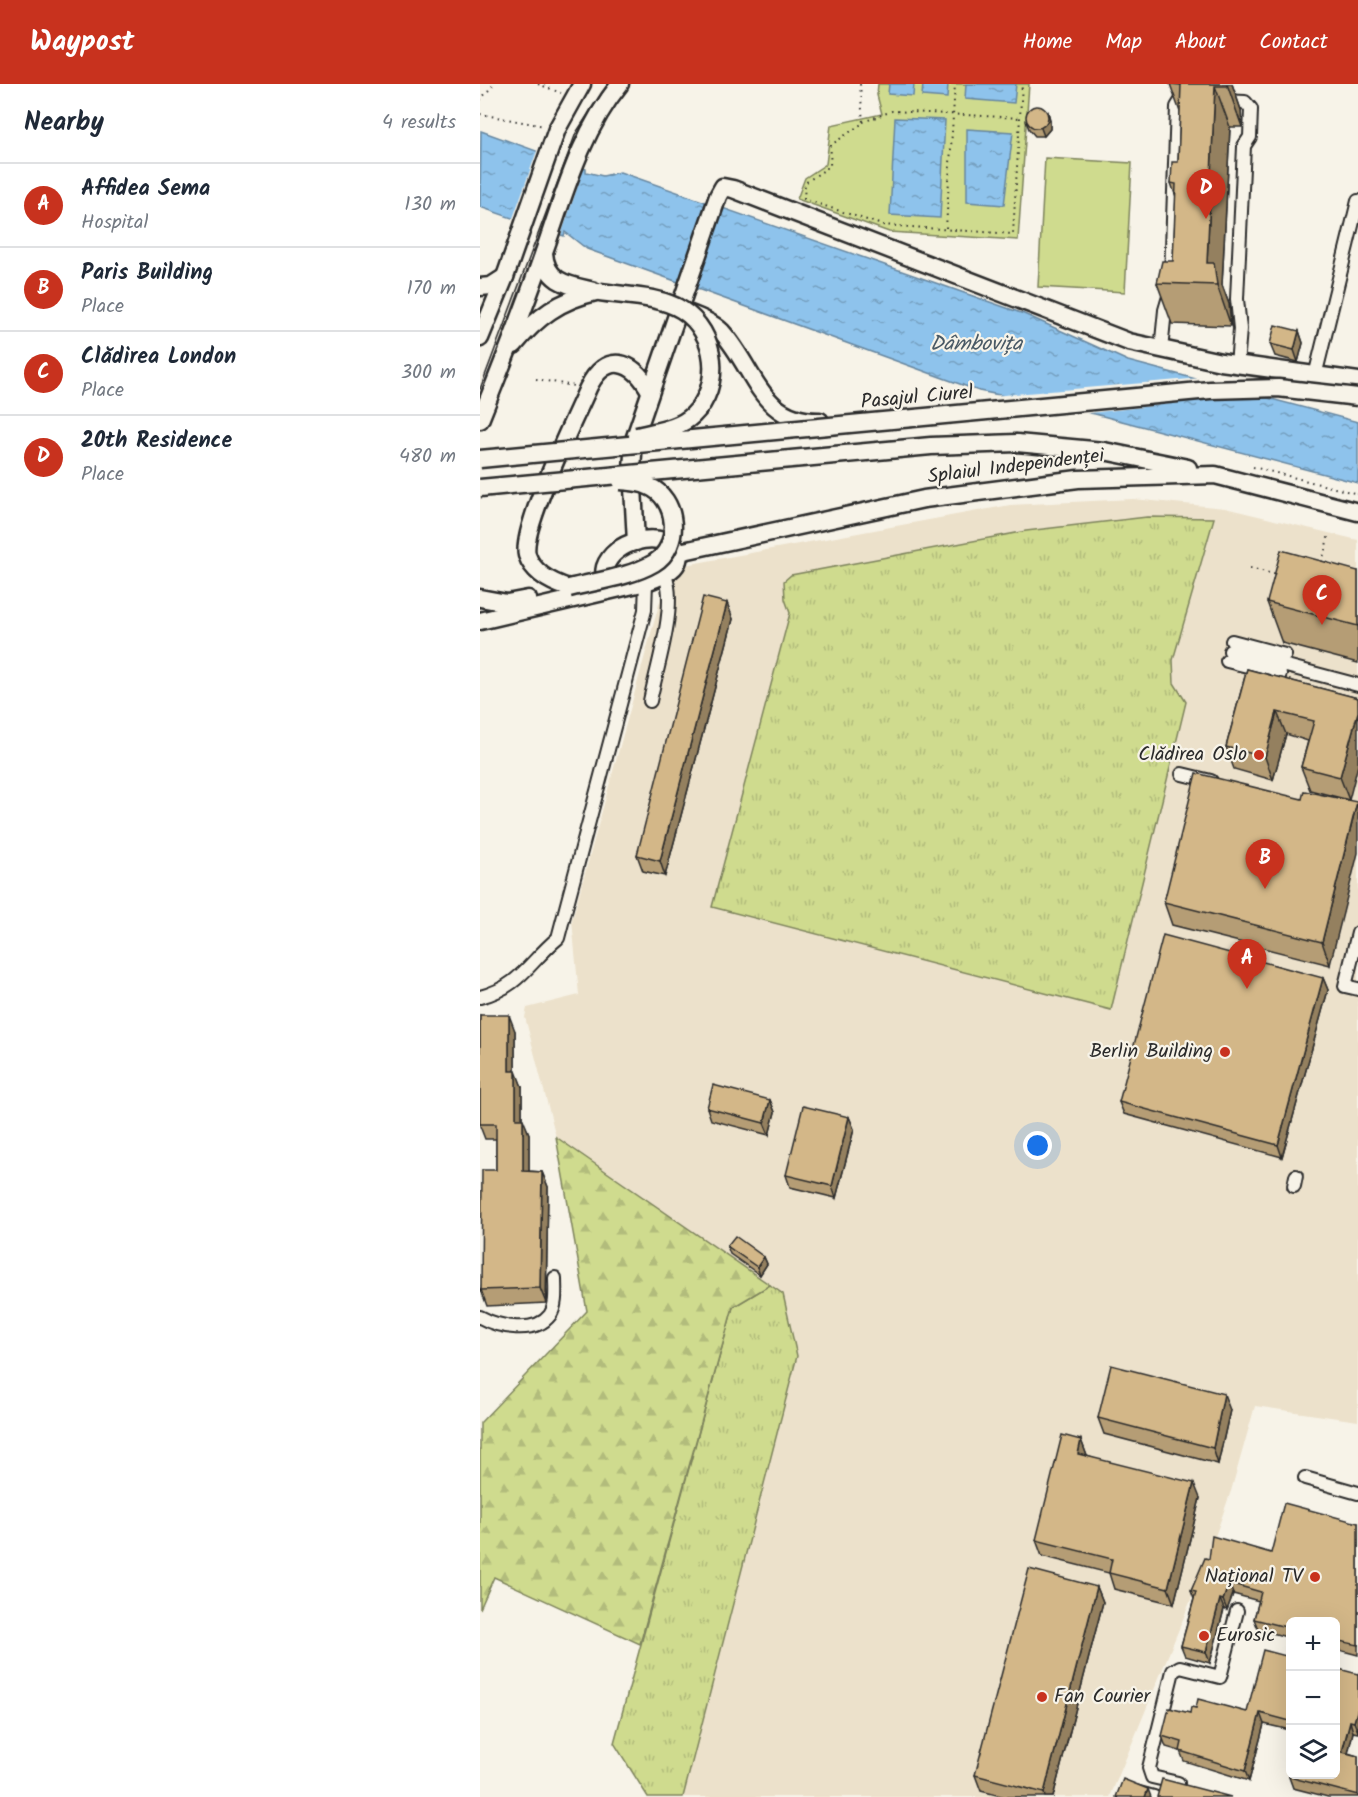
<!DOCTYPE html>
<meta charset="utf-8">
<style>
:root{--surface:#fff;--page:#f2f2f3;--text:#1f2937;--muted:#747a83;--line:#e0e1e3;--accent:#c8321e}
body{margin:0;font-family:Kalam,sans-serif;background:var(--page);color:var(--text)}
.controls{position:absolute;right:18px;bottom:18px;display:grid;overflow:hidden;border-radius:9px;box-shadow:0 6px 24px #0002}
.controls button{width:54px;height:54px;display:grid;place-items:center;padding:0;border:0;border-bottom:2px solid var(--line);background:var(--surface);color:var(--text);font:30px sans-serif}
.you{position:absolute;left:558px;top:1062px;width:21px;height:21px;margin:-15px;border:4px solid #fff;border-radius:50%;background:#1a73e8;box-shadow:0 0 0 9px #1a73e833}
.badge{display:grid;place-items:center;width:39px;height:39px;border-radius:50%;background:var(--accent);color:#fff;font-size:20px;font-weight:700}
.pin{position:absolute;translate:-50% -50px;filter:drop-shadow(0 2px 3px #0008)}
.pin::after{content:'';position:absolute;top:32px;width:21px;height:18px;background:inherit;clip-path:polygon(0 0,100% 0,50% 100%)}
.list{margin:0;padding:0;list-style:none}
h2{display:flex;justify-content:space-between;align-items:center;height:78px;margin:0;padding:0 24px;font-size:26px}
h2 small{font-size:20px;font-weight:400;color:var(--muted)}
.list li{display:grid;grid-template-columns:39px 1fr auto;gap:18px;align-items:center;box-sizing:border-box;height:84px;padding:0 24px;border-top:2px solid var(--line)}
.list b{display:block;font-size:22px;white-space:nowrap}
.list p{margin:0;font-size:20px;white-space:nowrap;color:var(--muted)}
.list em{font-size:20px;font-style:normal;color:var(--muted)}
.icon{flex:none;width:33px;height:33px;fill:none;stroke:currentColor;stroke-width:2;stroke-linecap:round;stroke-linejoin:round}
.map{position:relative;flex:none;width:878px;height:1713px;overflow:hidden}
header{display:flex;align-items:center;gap:36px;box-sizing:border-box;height:84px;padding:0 30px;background:var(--accent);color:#fff}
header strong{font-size:28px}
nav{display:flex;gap:33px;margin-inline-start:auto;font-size:21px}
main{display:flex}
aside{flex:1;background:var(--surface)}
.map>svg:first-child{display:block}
.built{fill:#ece1cb}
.grass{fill:url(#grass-tufts);stroke:#7d835c;stroke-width:1.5}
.forest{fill:url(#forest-firs);stroke:#7d835c;stroke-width:1.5}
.pitch{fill:#cfdb8e;stroke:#7d835c;stroke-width:1.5}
.water{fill:url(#water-ripples);stroke:#66869f;stroke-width:1.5}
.pier{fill:#f7f3e8}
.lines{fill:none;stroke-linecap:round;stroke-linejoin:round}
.minor-casing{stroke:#2b2b2b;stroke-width:16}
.major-casing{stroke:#2b2b2b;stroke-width:21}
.path{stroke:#2b2b2b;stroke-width:2;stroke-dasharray:1.5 4.5;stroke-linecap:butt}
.minor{stroke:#f7f3e8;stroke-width:12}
.major{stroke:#f7f3e8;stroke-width:16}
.tram{stroke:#2b2b2b;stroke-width:1.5}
.major-bridge-casing{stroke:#2b2b2b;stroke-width:21;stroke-linecap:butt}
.major-bridge{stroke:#f7f3e8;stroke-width:16}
.wall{fill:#b59d75;stroke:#2b2b2b;stroke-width:1.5}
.shaded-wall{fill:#94805f;stroke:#2b2b2b;stroke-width:1.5}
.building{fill:#d3b788;stroke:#2b2b2b;stroke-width:1.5}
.poi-dot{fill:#c8321e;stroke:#f7f3e8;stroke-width:2}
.labels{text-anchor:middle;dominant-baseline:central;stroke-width:4.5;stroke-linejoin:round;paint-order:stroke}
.street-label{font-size:20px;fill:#2b2b2b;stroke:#f7f3e8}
.poi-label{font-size:20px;fill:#2b2b2b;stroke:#f7f3e8;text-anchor:end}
.water-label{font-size:21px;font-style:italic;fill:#495965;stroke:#f7f3e8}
</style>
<header>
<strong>Waypost</strong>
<nav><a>Home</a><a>Map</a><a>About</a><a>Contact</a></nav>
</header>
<main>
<aside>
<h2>Nearby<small>4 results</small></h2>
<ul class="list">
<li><span class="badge">A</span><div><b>Affidea Sema</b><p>Hospital</p></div><em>130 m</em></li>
<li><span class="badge">B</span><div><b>Paris Building</b><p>Place</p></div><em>170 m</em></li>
<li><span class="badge">C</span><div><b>Clădirea London</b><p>Place</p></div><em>300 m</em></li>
<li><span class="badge">D</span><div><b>20th Residence</b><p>Place</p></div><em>480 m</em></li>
</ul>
</aside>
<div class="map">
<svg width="878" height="1713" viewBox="0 0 878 1713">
<defs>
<pattern id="grass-tufts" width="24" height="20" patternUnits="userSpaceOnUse" patternTransform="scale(1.5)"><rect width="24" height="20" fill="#cfdb8e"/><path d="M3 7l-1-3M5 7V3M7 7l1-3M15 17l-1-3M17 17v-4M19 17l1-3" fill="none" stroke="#b2bc7b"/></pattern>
<pattern id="forest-firs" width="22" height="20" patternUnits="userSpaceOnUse" patternTransform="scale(1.5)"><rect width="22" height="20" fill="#cfdb8e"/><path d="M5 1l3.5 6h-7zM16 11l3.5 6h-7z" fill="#b2bc7b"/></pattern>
<pattern id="water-ripples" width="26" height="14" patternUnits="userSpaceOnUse" patternTransform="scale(1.5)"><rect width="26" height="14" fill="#8ec3ec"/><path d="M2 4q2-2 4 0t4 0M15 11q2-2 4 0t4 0" fill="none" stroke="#749fbf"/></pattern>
</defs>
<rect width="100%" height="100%" fill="#f7f3e8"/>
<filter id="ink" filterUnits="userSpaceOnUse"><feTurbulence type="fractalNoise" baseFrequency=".0167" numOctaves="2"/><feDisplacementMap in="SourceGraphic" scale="12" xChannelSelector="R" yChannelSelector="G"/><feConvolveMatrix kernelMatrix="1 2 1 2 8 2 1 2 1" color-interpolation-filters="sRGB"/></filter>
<g filter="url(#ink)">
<polygon class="built" points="653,415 745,424 878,456 878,1337 775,1322 751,1407 724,1484 630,1713 203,1713 317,1272 303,1210 76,1053 45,933 47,924 99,911 92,836 189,484 530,421"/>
<g class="grass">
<polygon points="667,433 734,434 693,576 694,599 706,618 631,926 232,823 310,529 305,515 304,497 311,491 546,447"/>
<polygon points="290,1201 303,1210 317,1272 203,1713 168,1713 134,1659 253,1223"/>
</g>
<polygon class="forest" points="76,1053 290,1201 253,1223 160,1560 14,1493 0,1525 0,1339 107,1227"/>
<g class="pitch">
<polygon points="398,0 549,0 538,156 409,148 317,115 325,94 346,80 351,41 402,30 397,11"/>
<polygon points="565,74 652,79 645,208 558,203"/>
</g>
<g class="water">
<polygon points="409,0 434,0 433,12 408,10"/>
<polygon points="443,0 468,0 467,14 442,12"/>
<polygon points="486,0 536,0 534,19 485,15"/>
<polygon points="415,34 465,36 460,134 410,131"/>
<polygon points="487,45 533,48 524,121 487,118"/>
<polygon points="1,47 106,85 106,88 123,92 140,88 544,230 648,277 878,338 878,399 615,330 499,307 107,165 85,148 84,152 0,123"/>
</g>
<g class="pier">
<polygon points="58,64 105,81 80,154 32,137"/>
<polygon points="722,294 791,312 752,313 601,330 512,312"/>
</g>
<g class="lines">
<defs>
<g id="minor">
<polyline points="743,17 765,18 771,25 770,53 764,62 757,215 760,245 757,281"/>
<polyline points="691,192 697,23 702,15 711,16"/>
<polyline points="681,266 685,226 690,209"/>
<polyline points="835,292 878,117"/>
<polyline points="752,557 805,571"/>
<polyline points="750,567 878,601"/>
<polyline points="747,577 800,590"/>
<path d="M170 617C176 586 199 517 184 490"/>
<polyline points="702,690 731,697"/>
<polyline points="878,849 865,902 878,905"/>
<path d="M0 913C40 903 49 878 78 854L165 526 166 498"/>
<polyline points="814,1102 816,1092"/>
<path d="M0 1233C18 1243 55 1251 70 1231 77 1221 75 1205 75 1194"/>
<polyline points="825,1394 878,1409"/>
<polyline points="698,1699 672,1693 669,1684 693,1587 700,1583 740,1593 757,1527"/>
<polyline points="645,1713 648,1706 674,1713"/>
</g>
<g id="major">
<path d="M64 169C66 199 89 201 114 207"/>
<polyline points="0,203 11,202 25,193"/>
<path d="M205 228C218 233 232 238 242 248 276 286 280 338 340 337"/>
<polyline points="0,254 25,193 77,45 102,0"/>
<path d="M34 261C57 233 80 216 116 208"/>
<path d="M0 336C23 279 45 223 65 165 85 108 101 48 140 0"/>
<polyline points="537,359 624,367 708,384"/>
<polyline points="156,458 152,385 154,356 238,112 243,103 253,105 649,258 741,278 878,297"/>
<polyline points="199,468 444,415 598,395 735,391 878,428"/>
<path d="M89 504C73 499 53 489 47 471 40 445 95 334 108 304 126 267 153 276 170 307"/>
<polyline points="0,514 27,519 48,515"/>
<path d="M0 537 166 498C181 493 207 483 196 463 176 447 134 457 125 483 123 491 125 499 127 507"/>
</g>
</defs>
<use href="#minor" class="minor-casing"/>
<use href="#major" class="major-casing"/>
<g class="path">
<polyline points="58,0 81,9"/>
<polyline points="380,0 383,39 351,61 350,82 325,99 324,115 402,141 533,150 542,0"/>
<polyline points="0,16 14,0"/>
<polyline points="0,30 64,42"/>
<polyline points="383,38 412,27 540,34"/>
<polyline points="466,144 475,0"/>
<polyline points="56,295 94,302"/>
<polyline points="773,383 878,410"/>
<polyline points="842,478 849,450"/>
<polyline points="770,484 797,491"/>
</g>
<use href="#minor" class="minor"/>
<use href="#major" class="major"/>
<polyline class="tram" points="0,305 96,49 128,0"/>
<defs>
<g id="major-bridge">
<path d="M120 208C146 212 180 212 202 226 237 248 243 302 213 331 199 345 176 347 157 352"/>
<polyline points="0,375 730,306 798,304 878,313"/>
<polyline points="0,404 451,362 537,359"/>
<path d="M89 504C117 497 150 493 174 479 202 462 198 414 168 402 160 398 150 398 141 397"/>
</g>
</defs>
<use href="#major-bridge" class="major-bridge-casing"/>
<use href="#major-bridge" class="major-bridge"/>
</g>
<g class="wall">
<polygon points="690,0 752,0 761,26 762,43 750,43 742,201 749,220 751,242 692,240 677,199 693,177 696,113 691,99 698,78 700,28"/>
<polygon points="568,28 570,36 570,45 564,52 555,52 549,45 546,37"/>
<polygon points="819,247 823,259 818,278 795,272 790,260"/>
<polygon points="878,487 878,579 802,559 787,518"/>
<polygon points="247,519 253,535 185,792 163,787 157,771"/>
<polygon points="767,585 878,614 869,716 830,706 821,683 828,657 806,650 793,696 754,685 746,663"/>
<polygon points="822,715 850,881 692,841 684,818"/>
<polygon points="843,894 848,906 802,1073 644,1030 639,1018"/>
<polygon points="0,931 35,947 35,987 42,1003 42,1035 49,1050 49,1087 62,1088 68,1103 66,1219 7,1222 1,1206 16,1086 16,1055 5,1055 0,1042"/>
<polygon points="290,1016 295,1028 289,1051 231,1036 227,1024"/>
<polygon points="369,1033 374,1045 356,1114 310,1103 306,1091"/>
<polygon points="247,1162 284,1173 287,1180 280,1191 250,1170"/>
<polygon points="750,1326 738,1380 624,1350 618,1334"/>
<polygon points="601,1356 607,1372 720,1414 694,1520 634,1505 629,1489 562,1472 556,1456"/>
<polygon points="878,1439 878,1571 855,1565 855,1538 810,1538 810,1554 778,1545 774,1535 779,1517 753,1510 747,1526 744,1525 730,1579 705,1572 701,1562 714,1515 711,1507 729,1475 791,1469"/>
<polygon points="617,1503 623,1518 573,1713 525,1713 501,1707 495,1691"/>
<polygon points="810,1573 810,1646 784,1640 769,1697 704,1677 700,1667 686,1663 682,1652 716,1624 767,1628"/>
<polygon points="878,1590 878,1649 873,1648 868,1669 878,1672 878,1713 848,1713 813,1704 809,1693"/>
</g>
<g class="shaded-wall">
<polygon points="747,0 752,0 761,26 762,43"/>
<polygon points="735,2 750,43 742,201 749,220 751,242 737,201 727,179"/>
<polygon points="568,28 570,36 570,45 564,52 561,44"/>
<polygon points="819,247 823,259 818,278 814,266"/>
<polygon points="247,519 253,535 185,792 180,777"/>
<polygon points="797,628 806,650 793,696 785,673"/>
<polygon points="878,628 878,681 869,716 860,693"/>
<polygon points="877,718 878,721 878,769 850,881 842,858"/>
<polygon points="843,894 848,906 802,1073 798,1061"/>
<polygon points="29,931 35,947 35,1003 29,987"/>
<polygon points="36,987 42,1003 42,1050 36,1035"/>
<polygon points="290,1016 295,1028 289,1051 284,1039"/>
<polygon points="369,1033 374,1045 356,1114 352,1102"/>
<polygon points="43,1035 49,1050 49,1103 43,1087"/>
<polygon points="62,1088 68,1103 66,1219 60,1204"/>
<polygon points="284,1173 287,1180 280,1191 277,1183"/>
<polygon points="744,1310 750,1326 738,1380 733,1364"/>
<polygon points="601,1356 607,1372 598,1370"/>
<polygon points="714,1399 720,1414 694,1520 688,1504"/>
<polygon points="749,1499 753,1510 747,1526 743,1516"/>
<polygon points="617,1503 623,1518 573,1713 565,1713 564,1709"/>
<polygon points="740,1515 744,1525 730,1579 726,1568"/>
<polygon points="878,1624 878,1648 874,1638"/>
<polygon points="780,1629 784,1640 769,1697 765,1687"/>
<polygon points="870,1637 873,1648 866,1678 862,1668"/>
<polygon points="668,1705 671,1713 665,1713"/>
</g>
<g class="building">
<polygon points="690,0 747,0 747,2 735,2 727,179 734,179 737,201 677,199 682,177 693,177 696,100 691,99 692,78 698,78 701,1"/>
<circle cx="557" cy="33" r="11"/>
<polygon points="795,241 819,247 814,266 790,260"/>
<polygon points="801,466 878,487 878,542 787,518"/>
<polygon points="223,513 247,519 180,777 157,771"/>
<polygon points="767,585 878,614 878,628 860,693 821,683 834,637 797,628 785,673 746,663"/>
<polygon points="716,689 822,715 824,707 877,718 842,858 684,818"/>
<polygon points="683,851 843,894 798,1061 639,1018"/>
<polygon points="0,931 29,931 29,987 36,987 36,1035 43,1035 43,1087 62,1088 60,1204 1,1206 2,1086 16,1086 16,1040 0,1040"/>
<polygon points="233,1001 290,1016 284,1039 227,1024"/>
<polygon points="323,1022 369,1033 352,1102 306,1091"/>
<polygon points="255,1152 284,1173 277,1183 247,1162"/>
<polygon points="631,1281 744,1310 733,1364 618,1334"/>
<polygon points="582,1351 601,1356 598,1370 714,1399 688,1504 629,1489 632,1475 556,1456"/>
<polygon points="804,1419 878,1439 878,1561 855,1556 855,1538 810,1538 810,1544 774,1535 781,1508 749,1499 743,1516 740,1515 726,1568 701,1562 716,1508 711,1507 725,1474 729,1475 732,1452 791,1469"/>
<polygon points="549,1485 617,1503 564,1709 495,1691"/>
<polygon points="783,1566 810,1573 810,1637 780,1629 765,1687 700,1667 702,1658 682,1652 689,1624 710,1629 711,1623 716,1624 718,1615 767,1628"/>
<polygon points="855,1584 878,1590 878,1624 874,1638 870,1637 862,1668 878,1672 878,1711 809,1693 810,1686 810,1690 855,1690"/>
<polygon points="643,1695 668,1705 665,1713 636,1713"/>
<polygon points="682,1695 751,1713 677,1713"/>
</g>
</g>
<g class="poi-dot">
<circle cx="779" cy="671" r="6"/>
<circle cx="745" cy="968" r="6"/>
<circle cx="835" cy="1493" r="6"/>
<circle cx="724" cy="1552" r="6"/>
<circle cx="562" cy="1613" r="6"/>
</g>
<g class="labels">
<g class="street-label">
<text transform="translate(437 314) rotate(-5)">Pasajul Ciurel</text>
<text transform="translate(536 383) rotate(-7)">Splaiul Independenței</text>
</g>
<g class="poi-label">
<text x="767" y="671">Clădirea Oslo</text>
<text x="733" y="968">Berlin Building</text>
<text x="823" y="1493">Național TV</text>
<text x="736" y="1552" text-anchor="start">Eurosic</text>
<text x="574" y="1613" text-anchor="start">Fan Courier</text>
</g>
<g class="water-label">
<text x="496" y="260">Dâmbovița</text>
</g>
</g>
</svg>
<div class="controls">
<button>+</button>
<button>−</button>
<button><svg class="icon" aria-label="layers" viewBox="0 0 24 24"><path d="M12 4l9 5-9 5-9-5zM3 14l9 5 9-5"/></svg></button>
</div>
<div class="you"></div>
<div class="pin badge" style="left:767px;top:905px">A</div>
<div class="pin badge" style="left:785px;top:805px">B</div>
<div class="pin badge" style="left:842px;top:541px">C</div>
<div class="pin badge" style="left:726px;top:135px">D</div>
</div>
</main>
